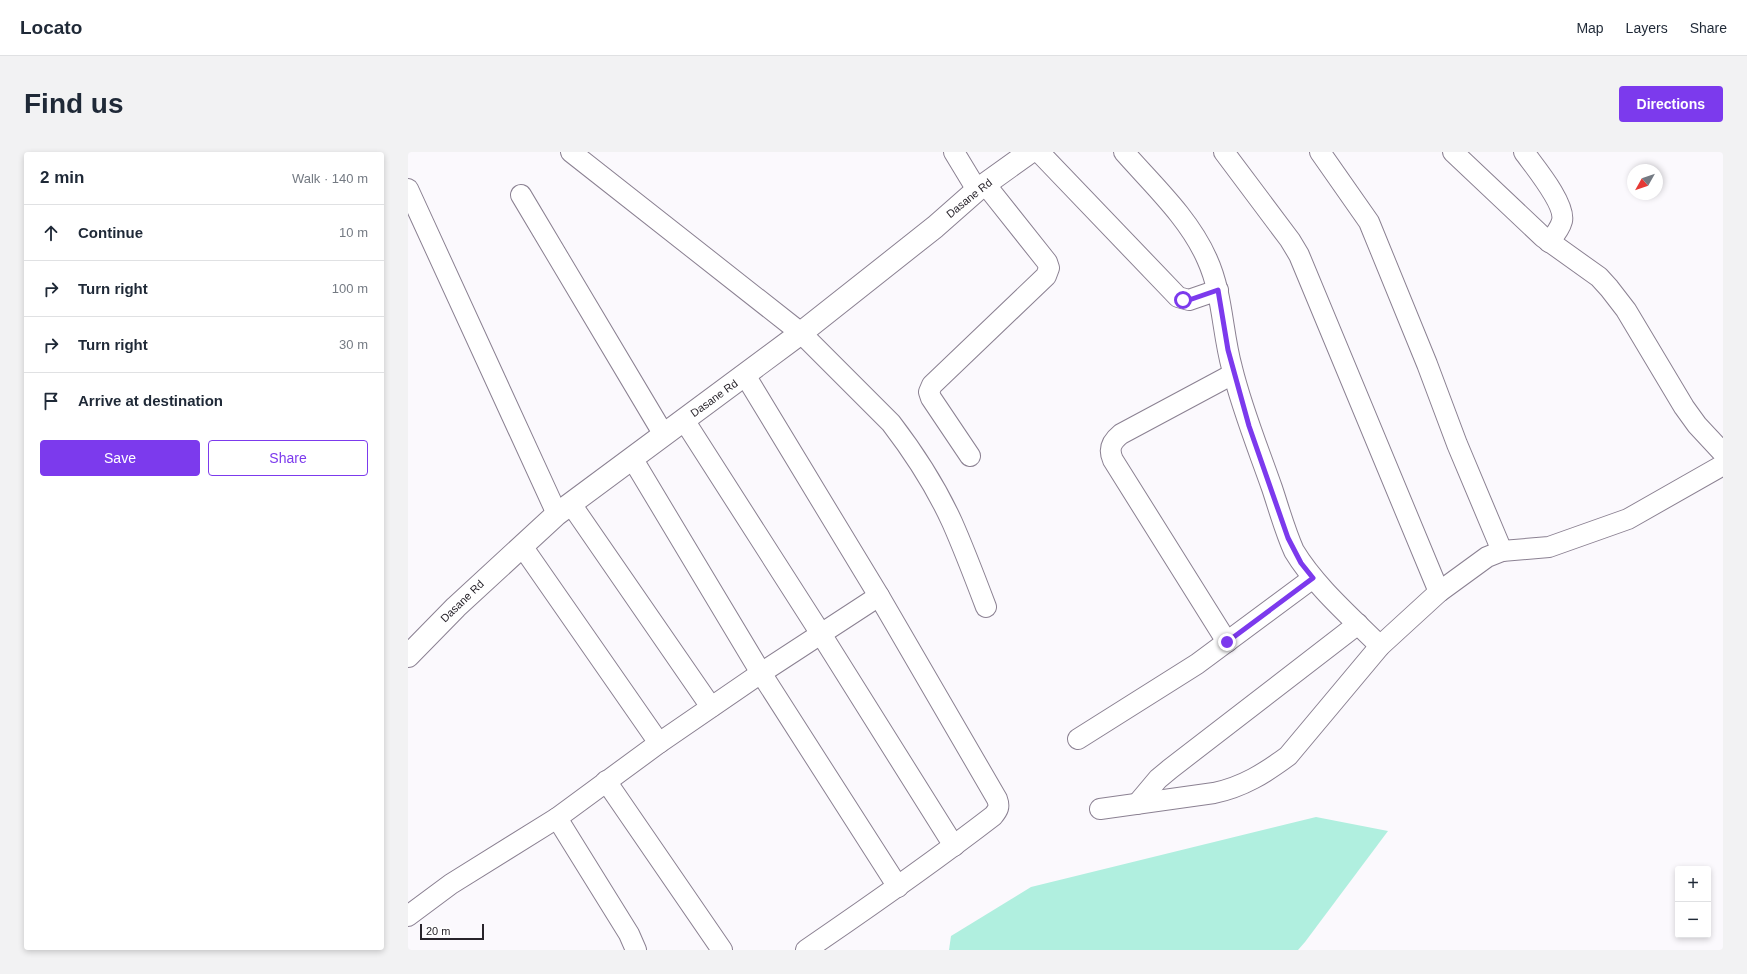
<!DOCTYPE html>
<meta charset="utf-8">
<style>
:root{--surface:#fff;--page:#f2f2f3;--text:#1f2937;--muted:#747a83;--line:#e0e1e3;--accent:#7c3aed}
body{margin:0;font-family:Arial,sans-serif;background:var(--page);color:var(--text)}
.controls{position:absolute;right:12px;bottom:12px;display:grid;overflow:hidden;border-radius:4px;box-shadow:0 2px 6px #0003}
.controls button{width:36px;height:36px;display:grid;place-items:center;padding:0;border:0;border-bottom:1px solid var(--line);background:var(--surface);color:var(--text);font:20px sans-serif}
.compass{position:absolute;left:1219px;top:12px;width:36px;height:36px;border-radius:50%;background:var(--surface);box-shadow:0 2px 6px #0003;rotate:230deg}
.scale{position:absolute;left:12px;bottom:10px;width:64px;box-sizing:border-box;padding-left:4px;border:2px solid #28242b;border-top:0;font-size:11px;line-height:14px;white-space:nowrap;color:#28242b;-webkit-text-stroke:3px #fff;paint-order:stroke}
.stop{position:absolute;width:12px;height:12px;margin:-9px;border:3px solid #7c3aed;border-radius:50%;background:#fff}
.stop.end{background:#7c3aed;border-color:#fff;box-shadow:0 1px 4px #0008}
.list{margin:0;padding:0;list-style:none}
h2{display:flex;justify-content:space-between;align-items:center;height:52px;margin:0;padding:0 16px;font-size:17px}
h2 small{font-size:13px;font-weight:400;color:var(--muted)}
.list li{display:grid;grid-template-columns:26px 1fr auto;gap:12px;align-items:center;box-sizing:border-box;height:56px;padding:0 16px;border-top:1px solid var(--line)}
.list b{display:block;font-size:15px;white-space:nowrap}
.list em{font-size:13px;font-style:normal;color:var(--muted)}
.actions{display:flex;gap:8px;padding:12px 16px}
.actions a{flex:1;padding:9px 0;border:1px solid var(--accent);border-radius:4px;text-align:center;font-size:14px;color:var(--accent)}
.actions .main{background:var(--accent);color:#fff}
.icon{flex:none;width:22px;height:22px;fill:none;stroke:currentColor;stroke-width:2;stroke-linecap:round;stroke-linejoin:round}
.map{position:relative;flex:none;width:1315px;height:798px;overflow:hidden;border-radius:4px}
header{display:flex;align-items:center;gap:24px;box-sizing:border-box;height:56px;padding:0 20px;background:var(--surface);border-bottom:1px solid var(--line)}
header strong{font-size:19px}
nav{display:flex;gap:22px;margin-inline-start:auto;font-size:14px}
.intro{display:flex;align-items:center;justify-content:space-between;box-sizing:border-box;height:96px;padding:0 24px}
h1{margin:0;font-size:28px}
.button{padding:10px 18px;border-radius:4px;background:var(--accent);color:#fff;font-size:14px;font-weight:700}
main{display:flex;gap:24px;padding:0 24px}
aside{flex:1;background:var(--surface);border-radius:4px;box-shadow:0 2px 6px #0003}
.map>svg:first-child{display:block}
.water{fill:#b0efdf}
.lines{fill:none;stroke-linecap:round;stroke-linejoin:round}
.minor-casing{stroke:#8b8192;stroke-width:22}
.tertiary-casing{stroke:#8b8192;stroke-width:24}
.minor{stroke:#fff;stroke-width:20}
.tertiary{stroke:#fff;stroke-width:22}
.route{stroke:#7c3aed;stroke-width:5}
.labels{text-anchor:middle;dominant-baseline:central;stroke-width:4;stroke-linejoin:round;paint-order:stroke}
.street-label{font-size:11px;fill:#28242b;stroke:#fff}
</style>
<header>
<strong>Locato</strong>
<nav><a>Map</a><a>Layers</a><a>Share</a></nav>
</header>
<div class="intro"><h1>Find us</h1><a class="button">Directions</a></div>
<main>
<aside>
<h2>2 min<small>Walk · 140 m</small></h2>
<ul class="list">
<li><svg class="icon" aria-label="ahead" viewBox="0 0 24 24"><path d="M12 20V5M6 11l6-6 6 6"/></svg><div><b>Continue</b></div><em>10 m</em></li>
<li><svg class="icon" aria-label="right" viewBox="0 0 24 24"><path d="M7 20v-9h11M14 6l5 5-5 5"/></svg><div><b>Turn right</b></div><em>100 m</em></li>
<li><svg class="icon" aria-label="right" viewBox="0 0 24 24"><path d="M7 20v-9h11M14 6l5 5-5 5"/></svg><div><b>Turn right</b></div><em>30 m</em></li>
<li><svg class="icon" aria-label="arrive" viewBox="0 0 24 24"><path d="M6 21V4h12l-3 4 3 4H6"/></svg><div><b>Arrive at destination</b></div></li>
</ul>
<div class="actions"><a class="main">Save</a><a>Share</a></div>
</aside>
<div class="map">
<svg width="1315" height="798" viewBox="0 0 1315 798">
<rect width="100%" height="100%" fill="#fbf9fd"/>
<polygon class="water" points="908,665 980,679 897,790 890,798 541,798 543,784 623,735"/>
<g class="lines">
<defs>
<g id="minor">
<path d="M163 0 393 181 483 271C506 301 528 335 544 370 556 397 567 426 578 455"/>
<polyline points="546,0 569,38"/>
<polyline points="631,0 770,145 781,148 810,138"/>
<path d="M716 0C745 33 781 66 799 107 815 142 814 180 824 216 834 257 850 296 864 336 871 357 877 379 886 399 907 434 943 465 972 494"/>
<polyline points="816,0 882,88 891,103 1031,440"/>
<polyline points="912,0 961,70 1019,212 1049,292 1094,399"/>
<polyline points="1045,0 1135,85 1191,125 1201,136 1218,158 1276,255 1289,273 1315,301"/>
<path d="M1116 0C1126 14 1158 52 1154 69 1152 77 1146 84 1141 90"/>
<polyline points="0,37 149,362"/>
<polyline points="113,43 256,283"/>
<path d="M337 223 471 444 589 647C592 655 590 658 585 664 524 711 461 755 398 798"/>
<polyline points="276,268 413,482 546,694"/>
<polyline points="562,304 523,246 521,240 524,233 638,124 641,116 639,110 577,32"/>
<polyline points="224,306 353,521 490,735"/>
<polyline points="163,352 303,555"/>
<polyline points="114,394 251,591"/>
<path d="M819 490 705 308C700 297 703 290 713 282L825 222"/>
<polyline points="670,587 789,512 905,426"/>
<polyline points="198,629 314,798"/>
<polyline points="729,652 750,627 762,617 950,472"/>
<path d="M692 657 806 641C835 635 857 621 880 604L972 494 1031 440 1079 405 1094 399 1141 395 1220 367 1315 313"/>
<polyline points="149,666 221,782 228,798"/>
<polyline points="0,764 43,732 149,666 251,591 353,521 471,444"/>
</g>
<polyline id="tertiary" points="0,504 48,455 149,362 393,181 527,75 569,38 622,0"/>
</defs>
<use href="#minor" class="minor-casing"/>
<use href="#tertiary" class="tertiary-casing"/>
<use href="#minor" class="minor"/>
<use href="#tertiary" class="tertiary"/>
</g>
<g class="lines">
<polyline class="route" points="775,148 781,148 810,138 820,198 841,274 880,386 893,411 905,426 819,490"/>
</g>
<g class="labels">
<g class="street-label">
<text transform="translate(561 46) rotate(-39)">Dasane Rd</text>
<text transform="translate(306 246) rotate(-36)">Dasane Rd</text>
<text transform="translate(54 449) rotate(-44)">Dasane Rd</text>
</g>
</g>
</svg>
<div class="controls">
<button>+</button>
<button>−</button>
</div>
<svg class="compass" viewBox="-18 -18 36 36"><path d="M0-13l5 13h-10z" fill="#e53935"/><path d="M0 13l5-13h-10z" fill="#747a83"/></svg>
<div class="scale">20 m</div>
<div class="stop" style="left:775px;top:148px"></div>
<div class="stop end" style="left:819px;top:490px"></div>
</div>
</main>
